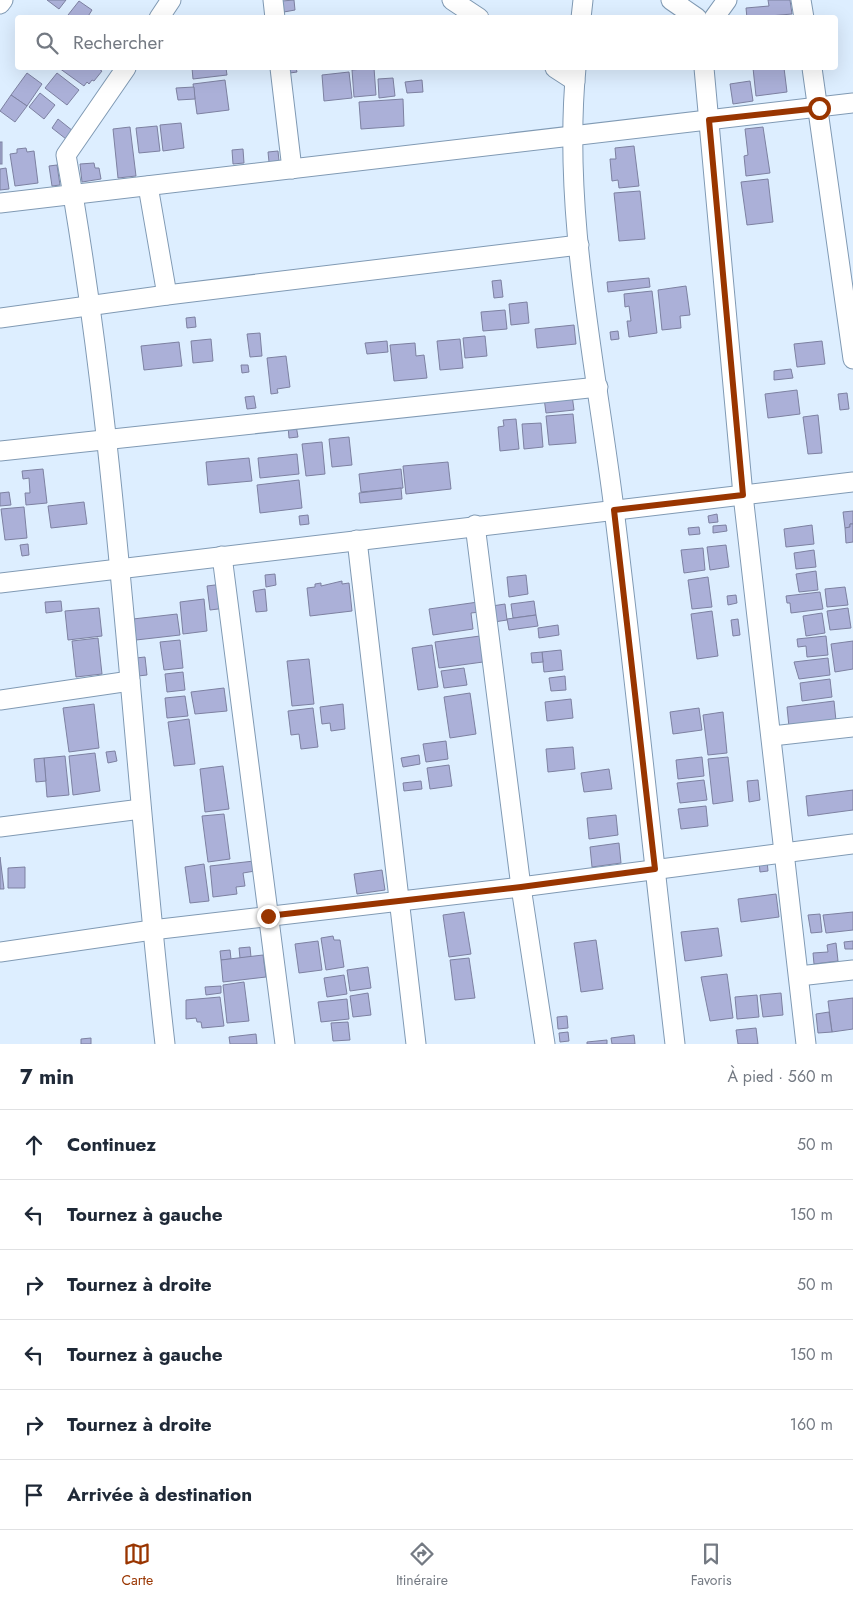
<!DOCTYPE html>
<html lang="fr">
<meta charset="utf-8">
<style>
:root{--surface:#fff;--page:#f2f2f3;--text:#1f2937;--muted:#747a83;--line:#e0e1e3;--accent:#993500}
body{margin:0;font-family:Jost,sans-serif;background:var(--page);color:var(--text)}
.stop{position:absolute;width:15px;height:15px;margin:-11px;border:4px solid #993500;border-radius:50%;background:#fff}
.stop.end{background:#993500;border-color:#fff;box-shadow:0 1px 5px #0008}
.list{margin:0;padding:0;list-style:none}
h2{display:flex;justify-content:space-between;align-items:center;height:65px;margin:0;padding:0 20px;font-size:21px}
h2 small{font-size:16px;font-weight:400;color:var(--muted)}
.list li{display:grid;grid-template-columns:32px 1fr auto;gap:15px;align-items:center;box-sizing:border-box;height:70px;padding:0 20px;border-top:1px solid var(--line)}
.list b{display:block;font-size:19px;white-space:nowrap}
.list em{font-size:16px;font-style:normal;color:var(--muted)}
.icon{flex:none;width:28px;height:28px;fill:none;stroke:currentColor;stroke-width:2;stroke-linecap:round;stroke-linejoin:round}
.map{position:relative;flex:none;width:853px;height:1044px;overflow:hidden}
.search{position:absolute;background:var(--surface);box-shadow:0 5px 20px #0002;left:15px;right:15px;top:15px;height:55px;display:flex;align-items:center;gap:12px;box-sizing:border-box;padding:0 18px;border-radius:5px;color:var(--muted);font-size:19px}
.sheet{height:485px;background:var(--surface)}
nav{display:flex;justify-content:space-around;align-items:center;box-sizing:border-box;height:70px;border-top:1px solid var(--line);background:var(--surface);font-size:14px;color:var(--muted)}
nav a{display:grid;justify-items:center;gap:2px}
nav .on{color:var(--accent)}
.map>svg:first-child{display:block}
.building{fill:#abb0d8;stroke:#7d81a1}
.lines{fill:none;stroke-linecap:round;stroke-linejoin:round}
.street-casing{stroke:#809ab4;stroke-width:21}
.street{stroke:#fff;stroke-width:19}
.route{stroke:#993500;stroke-width:6}
</style>
<div class="map">
<svg width="853" height="1044" viewBox="0 0 853 1044">
<rect width="100%" height="100%" fill="#def"/>
<g class="building">
<polygon points="47,0 66,0 59,9"/>
<polygon points="294,0 295,10 284,12 282,1"/>
<polygon points="768,0 790,0 792,14 747,18 746,8 769,6"/>
<polygon points="79,1 92,10 87,18 71,18 68,15"/>
<polygon points="59,68 97,68 102,71 94,81 92,80 89,84 87,82 84,86"/>
<polygon points="192,68 226,68 227,75 193,79"/>
<polygon points="290,68 296,68 297,72 290,73"/>
<polygon points="374,68 376,95 354,97 352,70"/>
<polygon points="753,68 784,68 787,92 756,96"/>
<polygon points="349,72 352,98 324,101 322,75"/>
<polygon points="27,73 42,84 27,106 11,95"/>
<polygon points="57,73 79,90 67,105 45,88"/>
<polygon points="393,78 395,96 379,98 378,79"/>
<polygon points="225,80 229,110 197,114 193,84"/>
<polygon points="422,80 423,92 407,93 405,82"/>
<polygon points="750,81 753,101 733,104 730,84"/>
<polygon points="194,87 195,99 178,100 176,88"/>
<polygon points="40,93 55,105 44,119 29,107"/>
<polygon points="11,95 27,106 15,122 0,111"/>
<polygon points="403,99 404,126 361,129 359,102"/>
<polygon points="58,119 73,131 66,139 52,128"/>
<polygon points="181,123 184,148 163,151 160,125"/>
<polygon points="157,126 160,151 139,153 136,128"/>
<polygon points="130,127 136,176 118,178 113,129"/>
<polygon points="763,127 770,173 746,176 744,156 748,155 745,129"/>
<rect x="0" y="142" width="2" height="22"/>
<polygon points="634,146 639,186 619,188 618,180 612,181 610,159 616,159 615,148"/>
<polygon points="26,148 27,152 34,151 38,183 15,186 10,154 17,153 17,149"/>
<polygon points="243,149 244,163 233,164 232,150"/>
<polygon points="278,151 279,161 269,162 268,152"/>
<polygon points="94,163 95,168 99,168 101,179 82,182 80,164"/>
<polygon points="57,165 60,185 52,186 49,166"/>
<polygon points="6,168 9,189 0,190 0,169"/>
<polygon points="768,179 773,222 747,225 741,182"/>
<polygon points="640,191 645,239 619,241 614,193"/>
<polygon points="649,278 650,287 608,292 607,282"/>
<polygon points="501,280 503,297 494,298 492,281"/>
<polygon points="686,286 690,315 680,316 681,328 662,330 658,290"/>
<polygon points="652,291 657,333 629,337 627,321 631,321 629,306 625,307 624,294"/>
<polygon points="527,302 529,323 511,325 509,304"/>
<polygon points="505,310 507,329 483,331 481,312"/>
<polygon points="195,317 196,327 187,328 186,318"/>
<polygon points="574,325 576,344 537,348 535,329"/>
<polygon points="618,331 619,339 611,340 610,332"/>
<polygon points="260,333 262,356 250,357 247,334"/>
<polygon points="485,336 487,356 465,358 463,338"/>
<polygon points="211,339 213,361 193,363 191,341"/>
<polygon points="460,339 463,368 440,370 437,341"/>
<polygon points="387,341 388,352 367,354 365,343"/>
<polygon points="822,341 825,364 797,367 794,344"/>
<polygon points="179,342 182,366 144,370 141,346"/>
<polygon points="415,343 416,356 424,355 427,378 394,381 390,345"/>
<polygon points="286,356 290,387 277,389 278,393 271,394 267,358"/>
<polygon points="241,365 248,365 249,372 242,373"/>
<polygon points="791,369 793,378 774,380 774,371"/>
<polygon points="797,390 800,414 768,418 765,394"/>
<polygon points="847,393 849,409 840,410 838,394"/>
<polygon points="572,395 574,410 546,413 544,398"/>
<polygon points="254,396 256,408 247,409 245,397"/>
<polygon points="573,414 576,443 549,445 546,416"/>
<polygon points="818,415 822,453 808,454 803,417"/>
<polygon points="516,419 519,449 500,451 498,427 504,426 503,420"/>
<polygon points="541,423 543,447 524,449 522,424"/>
<polygon points="296,425 298,437 289,438 288,426"/>
<polygon points="349,437 352,465 332,467 329,439"/>
<polygon points="322,442 325,474 306,476 302,444"/>
<polygon points="297,454 299,474 260,478 258,458"/>
<polygon points="249,458 252,481 208,485 206,462"/>
<polygon points="448,462 451,489 406,494 403,466"/>
<polygon points="43,469 47,503 26,505 25,493 30,493 29,478 23,479 22,471"/>
<polygon points="401,469 403,488 361,492 359,474"/>
<polygon points="299,480 302,508 260,513 257,485"/>
<polygon points="401,488 402,499 360,503 359,493"/>
<polygon points="9,492 11,505 0,506 0,493"/>
<polygon points="84,502 87,524 51,528 48,506"/>
<polygon points="24,507 27,538 5,540 1,509"/>
<polygon points="853,511 853,524 850,524 850,527 845,528 843,512"/>
<polygon points="717,514 718,522 709,523 708,516"/>
<polygon points="308,515 309,524 300,525 299,516"/>
<polygon points="850,524 853,524 853,542 846,543 845,528 850,527"/>
<polygon points="726,525 727,531 713,533 713,526"/>
<polygon points="812,525 814,544 786,547 784,529"/>
<polygon points="699,527 700,534 689,535 688,528"/>
<polygon points="28,544 29,555 22,556 20,545"/>
<polygon points="726,545 729,567 710,570 707,547"/>
<polygon points="703,548 705,570 684,573 681,550"/>
<polygon points="814,550 816,567 796,569 794,553"/>
<polygon points="816,571 818,590 799,592 796,574"/>
<polygon points="275,574 276,585 266,587 265,575"/>
<polygon points="526,575 528,594 509,597 507,577"/>
<polygon points="708,577 712,607 692,609 688,580"/>
<polygon points="342,581 342,584 349,583 352,611 310,616 307,588 315,587 315,584 321,583 321,586"/>
<polygon points="223,584 226,608 210,610 207,586"/>
<polygon points="845,587 848,605 827,607 825,589"/>
<polygon points="265,589 267,611 256,612 253,591"/>
<polygon points="820,592 823,609 791,613 790,603 787,603 786,596"/>
<polygon points="736,595 737,603 728,605 727,596"/>
<polygon points="204,599 207,631 183,634 180,602"/>
<polygon points="61,601 62,611 46,613 45,602"/>
<polygon points="534,601 536,615 513,618 511,604"/>
<polygon points="478,602 480,612 471,613 473,629 433,635 429,609"/>
<polygon points="505,604 507,620 494,622 492,606"/>
<polygon points="99,608 102,636 68,640 65,611"/>
<polygon points="848,608 851,628 830,630 827,611"/>
<polygon points="712,611 718,656 697,659 691,614"/>
<polygon points="822,613 825,633 806,636 803,616"/>
<polygon points="177,614 180,635 136,640 133,619"/>
<polygon points="536,615 538,626 509,630 507,619"/>
<polygon points="738,619 740,635 733,636 731,620"/>
<polygon points="558,625 559,635 539,638 538,628"/>
<polygon points="480,636 483,662 439,668 435,642"/>
<polygon points="826,636 828,655 807,657 806,646 798,647 797,639"/>
<polygon points="98,638 102,674 76,677 72,641"/>
<polygon points="180,640 183,668 164,670 160,642"/>
<polygon points="853,641 853,669 835,672 831,644"/>
<polygon points="432,645 438,687 418,690 412,648"/>
<polygon points="561,650 563,670 544,672 542,652"/>
<polygon points="542,652 543,662 532,663 531,653"/>
<polygon points="145,657 147,675 138,676 136,658"/>
<polygon points="828,658 830,675 799,679 794,662"/>
<polygon points="309,659 314,704 292,706 287,661"/>
<polygon points="464,668 467,685 444,688 441,671"/>
<polygon points="183,672 185,690 167,692 165,674"/>
<polygon points="565,676 566,690 551,691 549,678"/>
<polygon points="830,679 832,697 802,701 800,683"/>
<polygon points="224,688 227,711 195,714 191,692"/>
<polygon points="470,693 476,734 450,738 444,697"/>
<polygon points="185,696 188,716 167,718 165,698"/>
<polygon points="571,699 573,718 547,721 545,702"/>
<polygon points="834,701 836,721 789,727 787,707"/>
<polygon points="94,704 99,748 69,752 63,708"/>
<polygon points="343,704 345,729 331,731 330,723 322,724 320,707"/>
<polygon points="313,708 318,747 301,749 299,734 291,735 288,711"/>
<polygon points="699,708 702,730 673,734 670,712"/>
<polygon points="723,712 727,753 708,755 703,715"/>
<polygon points="189,719 195,764 174,766 168,722"/>
<polygon points="446,741 448,759 426,762 423,744"/>
<polygon points="573,747 575,769 548,772 546,749"/>
<polygon points="115,751 117,761 108,763 106,752"/>
<polygon points="95,753 100,791 73,795 69,756"/>
<polygon points="419,755 420,764 403,767 401,758"/>
<polygon points="65,756 69,795 47,797 44,758"/>
<polygon points="702,757 704,776 678,779 676,760"/>
<polygon points="728,757 733,801 713,804 708,759"/>
<polygon points="44,758 46,781 36,782 34,759"/>
<polygon points="449,765 452,786 430,789 427,768"/>
<polygon points="223,766 229,809 205,812 200,769"/>
<polygon points="609,769 612,789 584,792 581,773"/>
<polygon points="704,780 707,800 680,803 677,783"/>
<polygon points="758,780 760,800 749,802 747,781"/>
<polygon points="421,781 422,789 404,791 403,783"/>
<polygon points="853,790 853,810 808,816 806,796"/>
<polygon points="706,806 708,826 681,829 678,809"/>
<polygon points="224,814 230,859 208,862 202,816"/>
<polygon points="616,815 618,835 589,839 587,818"/>
<polygon points="619,843 621,863 592,867 590,847"/>
<polygon points="0,857 4,889 0,889"/>
<polygon points="767,860 768,871 760,872 759,861"/>
<polygon points="254,861 255,871 243,873 245,886 236,887 237,894 213,897 210,866"/>
<polygon points="204,864 209,901 190,903 185,867"/>
<polygon points="25,867 25,888 8,888 8,868"/>
<polygon points="382,870 385,890 357,894 354,874"/>
<polygon points="776,894 779,917 741,922 738,899"/>
<polygon points="464,912 471,954 449,957 443,915"/>
<polygon points="853,912 853,930 826,933 823,915"/>
<polygon points="820,914 822,932 811,933 808,915"/>
<polygon points="718,928 722,956 685,961 681,932"/>
<polygon points="333,936 334,940 340,940 344,967 326,970 321,938"/>
<polygon points="596,940 603,989 581,992 574,943"/>
<polygon points="318,941 322,970 299,973 295,944"/>
<polygon points="853,941 853,949 845,949 844,942"/>
<polygon points="836,943 838,961 814,964 813,953 828,952 827,945"/>
<polygon points="250,947 251,957 240,958 239,948"/>
<polygon points="230,950 231,959 221,960 220,951"/>
<polygon points="263,955 266,977 223,982 221,960"/>
<polygon points="469,958 475,998 455,1000 450,960"/>
<polygon points="368,967 371,988 350,991 347,970"/>
<polygon points="727,974 733,1018 710,1021 701,977"/>
<polygon points="344,975 347,994 327,997 324,978"/>
<polygon points="244,982 249,1021 227,1023 223,985"/>
<polygon points="221,986 221,993 206,995 205,987"/>
<polygon points="368,993 371,1015 353,1017 350,996"/>
<polygon points="781,993 783,1015 763,1017 760,995"/>
<polygon points="757,995 759,1017 737,1019 735,997"/>
<polygon points="220,997 224,1026 202,1028 201,1022 197,1022 196,1018 186,1019 186,1000"/>
<polygon points="853,998 853,1029 832,1032 828,1001"/>
<polygon points="347,999 349,1019 321,1022 318,1002"/>
<polygon points="829,1012 832,1032 818,1033 816,1014"/>
<polygon points="567,1016 568,1028 558,1029 557,1017"/>
<polygon points="348,1022 350,1040 333,1041 331,1023"/>
<polygon points="756,1028 758,1044 738,1044 736,1030"/>
<polygon points="568,1032 569,1041 560,1042 559,1033"/>
<polygon points="256,1034 257,1044 230,1044 229,1037"/>
<polygon points="634,1035 635,1044 612,1044 611,1038"/>
<polygon points="91,1038 91,1044 81,1044 81,1039"/>
<polygon points="607,1040 607,1044 587,1044 587,1042"/>
</g>
<g class="lines">
<defs>
<g id="street">
<polyline points="273,0 275,18"/>
<polyline points="452,0 479,18"/>
<polyline points="671,0 697,18"/>
<polyline points="801,0 804,18"/>
<polyline points="0,4 3,0"/>
<polyline points="159,18 171,0"/>
<polyline points="581,18 583,0"/>
<polyline points="714,18 727,0"/>
<path d="M126 68 66 155C119 447 131 749 165 1044"/>
<polyline points="280,68 292,169"/>
<polyline points="555,68 575,81"/>
<path d="M576 68C562 213 596 364 614 509 636 687 654 866 675 1044"/>
<polyline points="704,68 743,495 806,1044"/>
<polyline points="812,68 853,359"/>
<polyline points="148,186 167,295"/>
<polyline points="0,203 853,103"/>
<polyline points="0,318 167,295 579,245"/>
<polyline points="0,451 598,387"/>
<polyline points="475,525 521,887 545,1044"/>
<polyline points="357,540 416,1044"/>
<polyline points="222,556 285,1044"/>
<polyline points="0,583 853,482"/>
<polyline points="0,700 130,681"/>
<polyline points="772,736 853,727"/>
<polyline points="0,827 141,809"/>
<polyline points="0,952 152,930 521,887 853,844"/>
<polyline points="799,976 853,970"/>
</g>
</defs>
<use href="#street" class="street-casing"/>
<use href="#street" class="street"/>
</g>
<g class="lines">
<polyline class="route" points="268,916 521,887 655,869 614,510 743,495 709,120 819,108"/>
</g>
</svg>
<div class="stop" style="left:819px;top:108px"></div>
<div class="stop end" style="left:268px;top:916px"></div>
<div class="search"><svg class="icon" aria-label="search" viewBox="0 0 24 24"><circle cx="10" cy="10" r="6"/><path d="M15 15l6 6"/></svg>Rechercher</div>
</div>
<section class="sheet">
<h2>7 min<small>À pied · 560 m</small></h2>
<ul class="list">
<li><svg class="icon" aria-label="ahead" viewBox="0 0 24 24"><path d="M12 20V5M6 11l6-6 6 6"/></svg><div><b>Continuez</b></div><em>50 m</em></li>
<li><svg class="icon" aria-label="left" viewBox="0 0 24 24"><path d="M17 20v-9H6M10 6l-5 5 5 5"/></svg><div><b>Tournez à gauche</b></div><em>150 m</em></li>
<li><svg class="icon" aria-label="right" viewBox="0 0 24 24"><path d="M7 20v-9h11M14 6l5 5-5 5"/></svg><div><b>Tournez à droite</b></div><em>50 m</em></li>
<li><svg class="icon" aria-label="left" viewBox="0 0 24 24"><path d="M17 20v-9H6M10 6l-5 5 5 5"/></svg><div><b>Tournez à gauche</b></div><em>150 m</em></li>
<li><svg class="icon" aria-label="right" viewBox="0 0 24 24"><path d="M7 20v-9h11M14 6l5 5-5 5"/></svg><div><b>Tournez à droite</b></div><em>160 m</em></li>
<li><svg class="icon" aria-label="arrive" viewBox="0 0 24 24"><path d="M6 21V4h12l-3 4 3 4H6"/></svg><div><b>Arrivée à destination</b></div></li>
</ul>
</section>
<nav>
<a class="on"><svg class="icon" aria-label="map" viewBox="0 0 24 24"><path d="M3 6l6-2 6 2 6-2v14l-6 2-6-2-6 2zM9 4v14M15 6v14"/></svg>Carte</a>
<a><svg class="icon" aria-label="directions" viewBox="0 0 24 24"><path d="M12 3l9 9-9 9-9-9zM9 14v-3h6M13 9l2 2-2 2"/></svg>Itinéraire</a>
<a><svg class="icon" aria-label="saved" viewBox="0 0 24 24"><path d="M7 4h10v16l-5-4-5 4z"/></svg>Favoris</a>
</nav>
